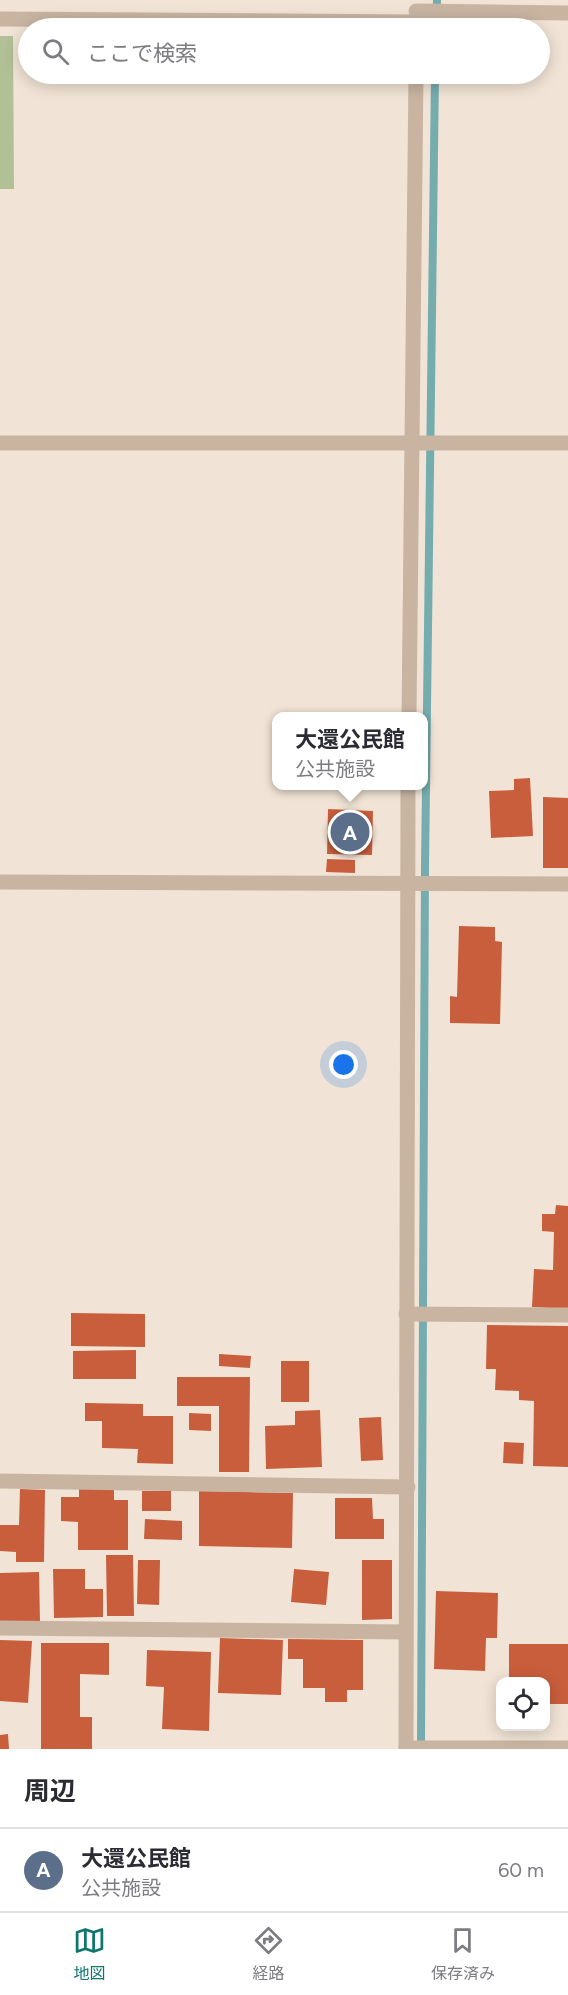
<!DOCTYPE html>
<html lang="ja">
<meta charset="utf-8">
<style>
:root{--surface:#fff;--page:#f7f7f7;--text:#2b2b33;--muted:#7c7c81;--line:#e1e1e2;--accent:#0f766e}
body{margin:0;font-family:Figtree,"Noto Sans JP",sans-serif;background:var(--page);color:var(--text)}
.controls{position:absolute;right:18px;bottom:18px;display:grid;overflow:hidden;border-radius:12px;box-shadow:0 3px 15px #0003}
.controls button{width:54px;height:54px;display:grid;place-items:center;padding:0;border:0;border-bottom:2px solid var(--line);background:var(--surface);color:var(--text);font:30px sans-serif}
.you{position:absolute;left:344px;top:1065px;width:21px;height:21px;margin:-15px;border:4px solid #fff;border-radius:50%;background:#1a73e8;box-shadow:0 0 0 9px #1a73e833}
.badge{display:grid;place-items:center;width:39px;height:39px;border-radius:50%;background:var(--accent);color:#fff;font-size:20px;font-weight:700}
.pin{position:absolute;translate:-50% -50%;border:3px solid #fff;box-shadow:0 2px 6px #0006}
.popup{position:absolute;left:272px;top:712px;width:156px;height:78px;box-sizing:border-box;display:grid;place-content:center;border-radius:12px;background:var(--surface);filter:drop-shadow(0 2px 4px #0005);font-size:20px;white-space:nowrap;color:var(--muted)}
.popup b{font-size:22px;color:var(--text)}
.popup::after{content:'';position:absolute;left:50%;top:100%;margin-left:-12px;border:12px solid transparent;border-top-color:var(--surface)}
.list{margin:0;padding:0;list-style:none}
h2{display:flex;justify-content:space-between;align-items:center;height:78px;margin:0;padding:0 24px;font-size:26px}
h2 small{font-size:20px;font-weight:400;color:var(--muted)}
.list li{display:grid;grid-template-columns:39px 1fr auto;gap:18px;align-items:center;box-sizing:border-box;height:84px;padding:0 24px;border-top:2px solid var(--line)}
.list b{display:block;font-size:22px;white-space:nowrap}
.list p{margin:0;font-size:20px;white-space:nowrap;color:var(--muted)}
.list em{font-size:20px;font-style:normal;color:var(--muted)}
.icon{flex:none;width:33px;height:33px;fill:none;stroke:currentColor;stroke-width:2;stroke-linecap:round;stroke-linejoin:round}
.map{position:relative;flex:none;width:568px;height:1749px;overflow:hidden}
.search{position:absolute;background:var(--surface);box-shadow:0 3px 15px #0003;left:18px;right:18px;top:18px;height:66px;display:flex;align-items:center;gap:15px;box-sizing:border-box;padding:0 21px;border-radius:33px;color:var(--muted);font-size:22px}
.sheet{height:162px;background:var(--surface)}
nav{display:flex;justify-content:space-around;align-items:center;box-sizing:border-box;height:84px;border-top:2px solid var(--line);background:var(--surface);font-size:16px;color:var(--muted)}
nav a{display:grid;justify-items:center;gap:3px}
nav .on{color:var(--accent)}
.map>svg:first-child{display:block}
.green{fill:#b2c096}
.lines{fill:none;stroke-linecap:round;stroke-linejoin:round}
.stream{stroke:#75adaf;stroke-width:8}
.building{fill:#c95e3c}
.minor{stroke:#c9b4a2;stroke-width:15}
</style>
<div class="map">
<svg width="568" height="1749" viewBox="0 0 568 1749">
<rect width="100%" height="100%" fill="#f1e4d6"/>
<polygon class="green" points="0,36 13,36 14,189 0,189"/>
<g class="lines">
<g class="stream">
<polyline points="436,28 437,0"/>
<polyline points="421,1749 425,867 435,74"/>
</g>
</g>
<g class="building">
<polygon points="530,778 533,836 491,838 489,791 514,790 514,779"/>
<polygon points="543,797 568,798 568,868 543,868"/>
<polygon points="328,809 373,811 372,855 327,854"/>
<polygon points="327,859 355,860 355,873 326,872"/>
<polygon points="459,926 495,927 495,941 502,942 500,1024 450,1023 450,996 457,997"/>
<polygon points="556,1205 568,1206 568,1309 532,1307 534,1269 553,1270 554,1232 542,1231 542,1214 555,1214"/>
<polygon points="71,1313 145,1314 145,1347 71,1346"/>
<polygon points="487,1325 568,1326 568,1467 533,1466 534,1401 519,1400 519,1391 495,1390 496,1369 486,1369"/>
<polygon points="136,1350 136,1379 73,1379 73,1351"/>
<polygon points="219,1354 251,1356 250,1368 219,1366"/>
<rect x="281" y="1361" width="28" height="41"/>
<polygon points="177,1377 250,1377 249,1472 219,1472 219,1406 177,1406"/>
<polygon points="85,1403 143,1404 143,1416 173,1416 173,1464 137,1463 138,1449 102,1448 102,1421 85,1421"/>
<polygon points="320,1410 322,1467 266,1469 265,1426 295,1425 295,1411"/>
<polygon points="189,1413 211,1414 211,1431 189,1430"/>
<polygon points="381,1417 383,1460 361,1461 359,1418"/>
<polygon points="504,1442 524,1443 523,1464 503,1463"/>
<polygon points="79,1487 114,1487 114,1500 128,1500 128,1550 78,1550 78,1522 61,1521 61,1497 79,1497"/>
<polygon points="20,1489 45,1490 44,1562 16,1562 16,1552 0,1551 0,1525 19,1525"/>
<rect x="142" y="1491" width="29" height="20"/>
<polygon points="199,1491 293,1493 292,1548 199,1546"/>
<polygon points="335,1498 372,1498 373,1519 384,1519 384,1539 335,1539"/>
<polygon points="145,1519 182,1521 182,1540 144,1539"/>
<polygon points="106,1555 133,1555 134,1616 107,1616"/>
<polygon points="138,1560 160,1560 159,1605 137,1604"/>
<polygon points="362,1560 392,1560 392,1619 362,1620"/>
<polygon points="53,1569 85,1569 85,1589 103,1589 103,1617 54,1618"/>
<polygon points="294,1569 329,1572 326,1605 291,1602"/>
<polygon points="39,1572 40,1622 0,1622 0,1573"/>
<polygon points="436,1591 498,1593 497,1638 486,1638 485,1671 434,1669"/>
<polygon points="220,1638 283,1640 281,1695 218,1693"/>
<polygon points="288,1639 363,1640 363,1690 347,1690 347,1702 325,1702 325,1688 303,1688 303,1659 288,1659"/>
<polygon points="0,1640 32,1641 28,1703 0,1701"/>
<polygon points="41,1643 109,1643 109,1675 80,1674 80,1717 92,1717 92,1749 41,1749"/>
<polygon points="509,1644 568,1644 568,1704 546,1704 546,1682 509,1682"/>
<polygon points="147,1650 211,1652 209,1731 162,1729 164,1687 146,1686"/>
<polygon points="8,1734 9,1749 0,1749 0,1735"/>
</g>
<g class="lines">
<g class="minor">
<polyline points="416,11 568,13"/>
<polyline points="0,19 416,22"/>
<polyline points="0,443 568,443"/>
<polyline points="409,716 416,74"/>
<polyline points="0,882 568,884"/>
<polyline points="406,1314 568,1315"/>
<polyline points="0,1481 408,1487"/>
<polyline points="0,1628 406,1632"/>
<polyline points="406,1748 568,1748"/>
<polyline points="406,1749 408,786"/>
</g>
</g>
</svg>
<div class="controls">
<button><svg class="icon" aria-label="locate" viewBox="0 0 24 24"><circle cx="12" cy="12" r="6"/><path d="M12 2v4M12 18v4M2 12h4M18 12h4"/></svg></button>
</div>
<div class="you"></div>
<div class="pin badge" style="left:350px;top:832px;background:#5c6f8a">A</div>
<div class="popup"><b>大還公民館</b>公共施設</div>
<div class="search"><svg class="icon" aria-label="search" viewBox="0 0 24 24"><circle cx="10" cy="10" r="6"/><path d="M15 15l6 6"/></svg>ここで検索</div>
</div>
<section class="sheet">
<h2>周辺<small></small></h2>
<ul class="list">
<li><span class="badge" style="background:#5c6f8a">A</span><div><b>大還公民館</b><p>公共施設</p></div><em>60 m</em></li>
</ul>
</section>
<nav>
<a class="on"><svg class="icon" aria-label="map" viewBox="0 0 24 24"><path d="M3 6l6-2 6 2 6-2v14l-6 2-6-2-6 2zM9 4v14M15 6v14"/></svg>地図</a>
<a><svg class="icon" aria-label="directions" viewBox="0 0 24 24"><path d="M12 3l9 9-9 9-9-9zM9 14v-3h6M13 9l2 2-2 2"/></svg>経路</a>
<a><svg class="icon" aria-label="saved" viewBox="0 0 24 24"><path d="M7 4h10v16l-5-4-5 4z"/></svg>保存済み</a>
</nav>
